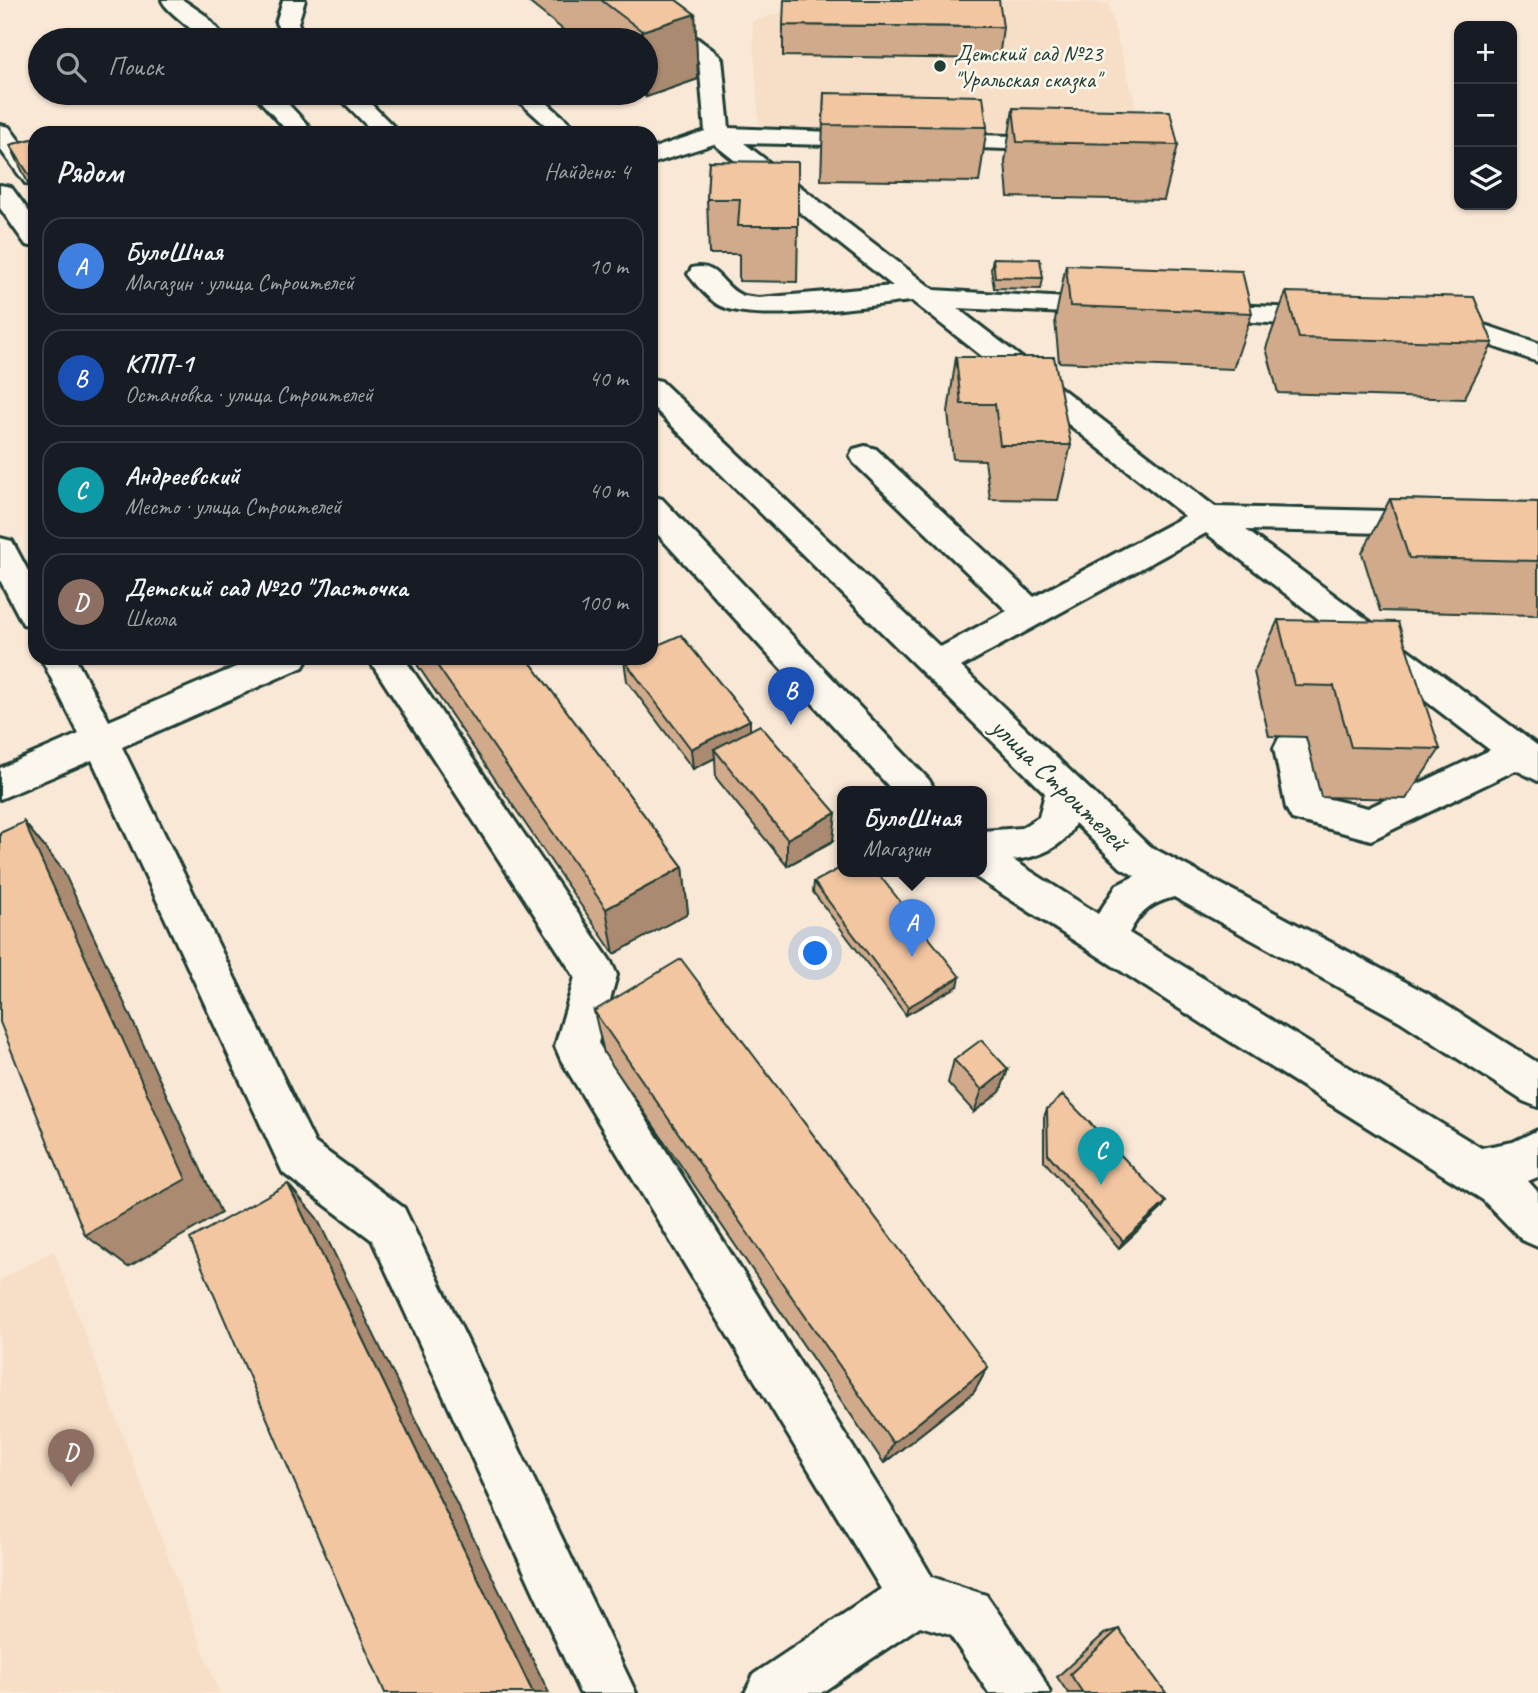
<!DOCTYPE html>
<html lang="ru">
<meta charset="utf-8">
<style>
:root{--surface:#171b24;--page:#20242c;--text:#f1f3f6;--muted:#9ea1a6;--line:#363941;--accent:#92a19f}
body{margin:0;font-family:Caveat,sans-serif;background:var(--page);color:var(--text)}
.controls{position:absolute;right:21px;top:21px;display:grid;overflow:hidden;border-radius:14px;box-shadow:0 2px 5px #0004}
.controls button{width:63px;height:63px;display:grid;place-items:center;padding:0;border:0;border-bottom:2px solid var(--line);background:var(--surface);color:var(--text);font:35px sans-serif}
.you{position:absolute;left:816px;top:954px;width:24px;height:24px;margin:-18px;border:5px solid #fff;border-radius:50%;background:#1a73e8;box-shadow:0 0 0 10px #1a73e833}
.badge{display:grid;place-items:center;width:46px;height:46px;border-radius:50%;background:var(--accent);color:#fff;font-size:23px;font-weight:700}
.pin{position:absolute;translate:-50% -58px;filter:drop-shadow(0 2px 4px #0008)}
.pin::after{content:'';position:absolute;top:37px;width:24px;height:21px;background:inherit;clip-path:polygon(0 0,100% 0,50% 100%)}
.popup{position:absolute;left:837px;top:786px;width:150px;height:91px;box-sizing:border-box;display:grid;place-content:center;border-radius:14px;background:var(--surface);filter:drop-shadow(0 2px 5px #0005);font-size:23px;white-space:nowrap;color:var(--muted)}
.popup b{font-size:26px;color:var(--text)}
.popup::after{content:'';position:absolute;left:50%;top:100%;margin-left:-14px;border:14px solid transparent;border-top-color:var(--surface)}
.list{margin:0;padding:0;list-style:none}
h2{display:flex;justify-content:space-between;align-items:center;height:91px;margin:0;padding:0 28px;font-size:30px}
h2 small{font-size:23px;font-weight:400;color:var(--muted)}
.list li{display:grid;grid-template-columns:46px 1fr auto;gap:21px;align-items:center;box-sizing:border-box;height:98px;margin:0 14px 14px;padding:0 14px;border:2px solid var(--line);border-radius:21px}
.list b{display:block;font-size:26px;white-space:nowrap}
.list p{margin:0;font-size:23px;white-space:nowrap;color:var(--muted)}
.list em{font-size:23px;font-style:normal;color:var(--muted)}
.icon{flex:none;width:38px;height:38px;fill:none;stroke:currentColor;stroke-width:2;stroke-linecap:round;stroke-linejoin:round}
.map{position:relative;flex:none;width:1538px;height:1693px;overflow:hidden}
.search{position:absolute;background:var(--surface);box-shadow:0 2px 5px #0004;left:28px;top:28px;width:630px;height:77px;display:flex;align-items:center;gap:18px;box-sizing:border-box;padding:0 24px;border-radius:38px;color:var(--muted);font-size:26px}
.panel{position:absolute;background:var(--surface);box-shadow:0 2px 5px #0004;left:28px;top:126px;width:630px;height:539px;border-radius:21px}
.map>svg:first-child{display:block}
.built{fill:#f7dec6}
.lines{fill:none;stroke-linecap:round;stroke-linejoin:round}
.minor-casing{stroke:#1f3d34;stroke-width:6}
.major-casing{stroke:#1f3d34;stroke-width:6}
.minor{fill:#fbf7ec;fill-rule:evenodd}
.major{fill:#fbf7ec;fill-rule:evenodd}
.wall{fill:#d1aa8b;stroke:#1f3d34;stroke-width:2}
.shaded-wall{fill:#aa8b71;stroke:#1f3d34;stroke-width:2}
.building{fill:#f3c6a2;stroke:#1f3d34;stroke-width:2}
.poi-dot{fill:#1f3d34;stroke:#fbf7ec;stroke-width:2.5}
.labels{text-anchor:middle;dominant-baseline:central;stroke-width:5;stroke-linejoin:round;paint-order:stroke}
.far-poi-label{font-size:23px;fill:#1f3d34;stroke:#fbf7ec;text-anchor:start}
.street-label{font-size:28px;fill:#1f3d34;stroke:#fbf7ec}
</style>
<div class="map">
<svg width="1538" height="1693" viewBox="0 0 1538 1693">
<rect width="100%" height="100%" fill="#f9e8d6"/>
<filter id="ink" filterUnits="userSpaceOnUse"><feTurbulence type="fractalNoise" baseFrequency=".0143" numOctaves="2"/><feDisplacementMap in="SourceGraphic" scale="14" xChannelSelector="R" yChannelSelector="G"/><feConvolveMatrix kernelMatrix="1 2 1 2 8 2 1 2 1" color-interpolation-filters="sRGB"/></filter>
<g filter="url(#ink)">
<g class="built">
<polygon points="825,0 1042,0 1108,4 1137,111 1074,131 768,130 759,124 752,21"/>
<polygon points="54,1251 219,1693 0,1693 0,1280"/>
</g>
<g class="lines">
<defs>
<g id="minor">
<path d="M621 0H646L718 54 722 59 729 128 884 134 887 139 884 144 875 146 744 143 934 290 1119 301 1123 307 1119 313 1109 315 957 308 1215 507 1429 512 1440 515 1445 523 1440 531 1429 534 1246 530 1538 746V781L1516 770 1371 840 1292 819 1286 808 1274 748 1279 738 1292 734 1305 738 1310 748 1321 797 1368 808 1490 750 1206 533 948 674 936 678 924 674 919 665 924 656 1007 611 854 463 850 456 854 449 865 446 876 449 1034 597 1185 516 912 301C868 305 761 323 723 307 712 303 696 285 688 274L692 268C718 262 721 286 741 295 746 297 754 297 759 298L893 286 714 144 651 164V149L705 131 699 61Z"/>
<polygon points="510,93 536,93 581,133 554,133"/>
<polygon points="0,125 9,127 35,162 35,187 26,184 0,149"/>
<polygon points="932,134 1061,137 1070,139 1073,144 1070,149 1061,151 923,146 920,141 923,136"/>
<polygon points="0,185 11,187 35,220 35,247 26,245 0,208"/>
<polygon points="1201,304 1329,309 1339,312 1343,318 1339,324 1329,327 1191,318 1187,312 1191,306"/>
<polygon points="1438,318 1488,326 1538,343 1538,362 1483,343 1428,333 1424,327 1428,321"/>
<polygon points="0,538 12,541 35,584 35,627 23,624 0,580"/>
<polygon points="41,658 75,658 109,721 257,658 308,658 303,667 122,747 315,1143 404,1208 636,1693 580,1693 372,1240 283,1173 92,760 0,799 0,768 79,734"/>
<polygon points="368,658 404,658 611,962 617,975 598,1043 889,1504 932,1577 986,1595 1041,1674 1050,1693 989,1693 950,1635 920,1626 821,1693 745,1693 754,1674 881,1589 561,1060 555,1046 575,977"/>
</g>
<g id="major">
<path d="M162 0H183L205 15 227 40H204C195 31 164 9 162 0Z"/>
<polygon points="283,0 305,0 298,23 307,40 285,40 276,23"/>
<polygon points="253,93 278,93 315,133 289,133"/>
<polygon points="335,93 360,93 400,133 374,133"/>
<path d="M651 379 661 381 1149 846 1430 995 1538 1063V1107L1523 1101 1400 1021 1174 897C1151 903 1140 912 1129 933L1481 1148 1513 1142 1538 1130V1177L1528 1181 1538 1192V1247L1522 1240 1483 1200 1220 1035 968 872 982 871V831L1021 828 1039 817 1045 793 651 405ZM1075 823 1121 868 1135 876 1117 885 1098 914 1013 860C1037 858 1066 847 1075 823Z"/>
<polygon points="651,496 662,499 929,780 935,791 893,791 651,527"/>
</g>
</defs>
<use href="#minor" class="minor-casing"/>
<use href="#major" class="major-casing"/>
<use href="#minor" class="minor"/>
<use href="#major" class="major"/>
</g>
<g class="wall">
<polygon points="526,0 676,0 695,14 698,79 646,97 641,93 646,93 646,40 576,40"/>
<polygon points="783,25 1003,27 999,59 783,56"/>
<polygon points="824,93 987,127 979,182 821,180"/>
<polygon points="1013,108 1178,145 1164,200 1008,197 1005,162"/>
<polygon points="35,138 35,198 10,145"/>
<polygon points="709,161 798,226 797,282 739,281 739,254 709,254 707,199"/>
<polygon points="993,258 1043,278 1041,289 994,288 991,269"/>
<polygon points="1066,265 1252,313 1233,369 1059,362 1055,320"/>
<polygon points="1286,292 1493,343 1464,399 1278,393 1266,348"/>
<polygon points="956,357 1071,445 1058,500 990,499 985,460 953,459 948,412"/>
<polygon points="1390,499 1538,502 1538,615 1380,611 1362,553"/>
<polygon points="1278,620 1440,749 1406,799 1321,797 1306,737 1269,736 1254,672"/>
<polygon points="416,658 527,658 683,867 688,913 614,954 418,666"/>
<polygon points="624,660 750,730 833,841 787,866 716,778 715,758 693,769 627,681"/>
<polygon points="814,882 958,986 906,1015 813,892"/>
<polygon points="594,1011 988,1367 974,1392 884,1463 604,1053"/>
<polygon points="954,1060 1008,1069 1000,1092 974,1112 948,1083"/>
<polygon points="1047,1109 1166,1202 1161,1209 1119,1248 1044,1161 1044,1117"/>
<polygon points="1119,1629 1166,1693 1068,1693 1057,1677 1104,1634"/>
</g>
<g class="shaded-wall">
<polygon points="695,14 698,79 646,97 646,40 642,40 642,31"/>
<polygon points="750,720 750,741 714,749 715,758 693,769 691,749"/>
<polygon points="836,813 833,841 787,866 787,839"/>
<polygon points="24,822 63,870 221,1213 128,1267 85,1235"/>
<polygon points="683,867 688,913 614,954 606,909"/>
<polygon points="960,977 958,986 906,1015 908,1007"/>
<polygon points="1008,1069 1000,1092 974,1112 982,1090"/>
<polygon points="288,1184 317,1218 549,1693 533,1693"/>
<polygon points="1166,1202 1161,1209 1119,1248 1123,1241"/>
<polygon points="988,1367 974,1392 884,1463 893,1443"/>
</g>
<g class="building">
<polygon points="601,0 676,0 695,14 642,31"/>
<polygon points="784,0 999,0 1003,27 783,25"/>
<polygon points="824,93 983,96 987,127 823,125"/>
<polygon points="1013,108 1170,111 1178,145 1017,142"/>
<polygon points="67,129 70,133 51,133"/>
<polygon points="35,138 35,184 10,145"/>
<polygon points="709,161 798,162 798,226 738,226 740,199 707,199"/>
<polygon points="993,258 1040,259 1043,278 995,277"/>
<polygon points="1066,265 1242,271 1252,313 1070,306"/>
<polygon points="1286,292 1474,297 1493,343 1299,338"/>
<polygon points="956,357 1054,357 1071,445 1000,445 995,404 961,404"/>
<polygon points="1390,499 1538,502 1538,561 1409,558"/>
<polygon points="1278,620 1398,622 1440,749 1351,747 1334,686 1294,685"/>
<polygon points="681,635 750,720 691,749 624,660 630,658 651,658 651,648"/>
<polygon points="432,658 527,658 683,867 606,909"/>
<polygon points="760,725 836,813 787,839 714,749"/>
<polygon points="24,822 186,1179 85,1235 0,1022 0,833"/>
<polygon points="842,867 842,871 876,871 960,977 908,1007 814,882"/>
<polygon points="681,959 988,1367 893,1443 594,1011"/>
<polygon points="981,1040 1008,1069 982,1090 954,1060"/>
<polygon points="1063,1095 1166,1202 1123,1241 1048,1154 1047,1109"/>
<polygon points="288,1184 533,1693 385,1693 190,1239"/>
<polygon points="1119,1629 1166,1693 1083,1693 1070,1674"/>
</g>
</g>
<circle class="poi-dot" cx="940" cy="66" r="7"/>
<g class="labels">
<g class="far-poi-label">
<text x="954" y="53">Детский сад №23<tspan x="954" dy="26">"Уральская сказка"</tspan></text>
</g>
<g class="street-label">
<text transform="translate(1060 784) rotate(44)">улица Строителей</text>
</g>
</g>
</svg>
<div class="controls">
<button>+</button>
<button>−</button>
<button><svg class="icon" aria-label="layers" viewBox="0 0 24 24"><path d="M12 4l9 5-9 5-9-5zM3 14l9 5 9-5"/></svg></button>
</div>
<div class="you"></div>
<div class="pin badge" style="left:912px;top:957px;background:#3f7fe0">A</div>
<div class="popup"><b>БулоШная</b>Магазин</div>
<div class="pin badge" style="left:791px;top:725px;background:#1a4fb4">B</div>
<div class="pin badge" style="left:1101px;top:1185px;background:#0f9aa8">C</div>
<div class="pin badge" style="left:71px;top:1487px;background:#8d6e63">D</div>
<div class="search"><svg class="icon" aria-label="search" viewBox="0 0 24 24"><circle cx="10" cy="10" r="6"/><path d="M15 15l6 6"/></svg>Поиск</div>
<section class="panel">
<h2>Рядом<small>Найдено: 4</small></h2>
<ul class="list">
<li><span class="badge" style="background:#3f7fe0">A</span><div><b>БулоШная</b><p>Магазин · улица Строителей</p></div><em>10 m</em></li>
<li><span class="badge" style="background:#1a4fb4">B</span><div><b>КПП-1</b><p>Остановка · улица Строителей</p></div><em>40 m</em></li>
<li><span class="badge" style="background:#0f9aa8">C</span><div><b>Андреевский</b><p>Место · улица Строителей</p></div><em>40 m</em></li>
<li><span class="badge" style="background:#8d6e63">D</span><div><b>Детский сад №20 &quot;Ласточка</b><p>Школа</p></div><em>100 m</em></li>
</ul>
</section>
</div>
